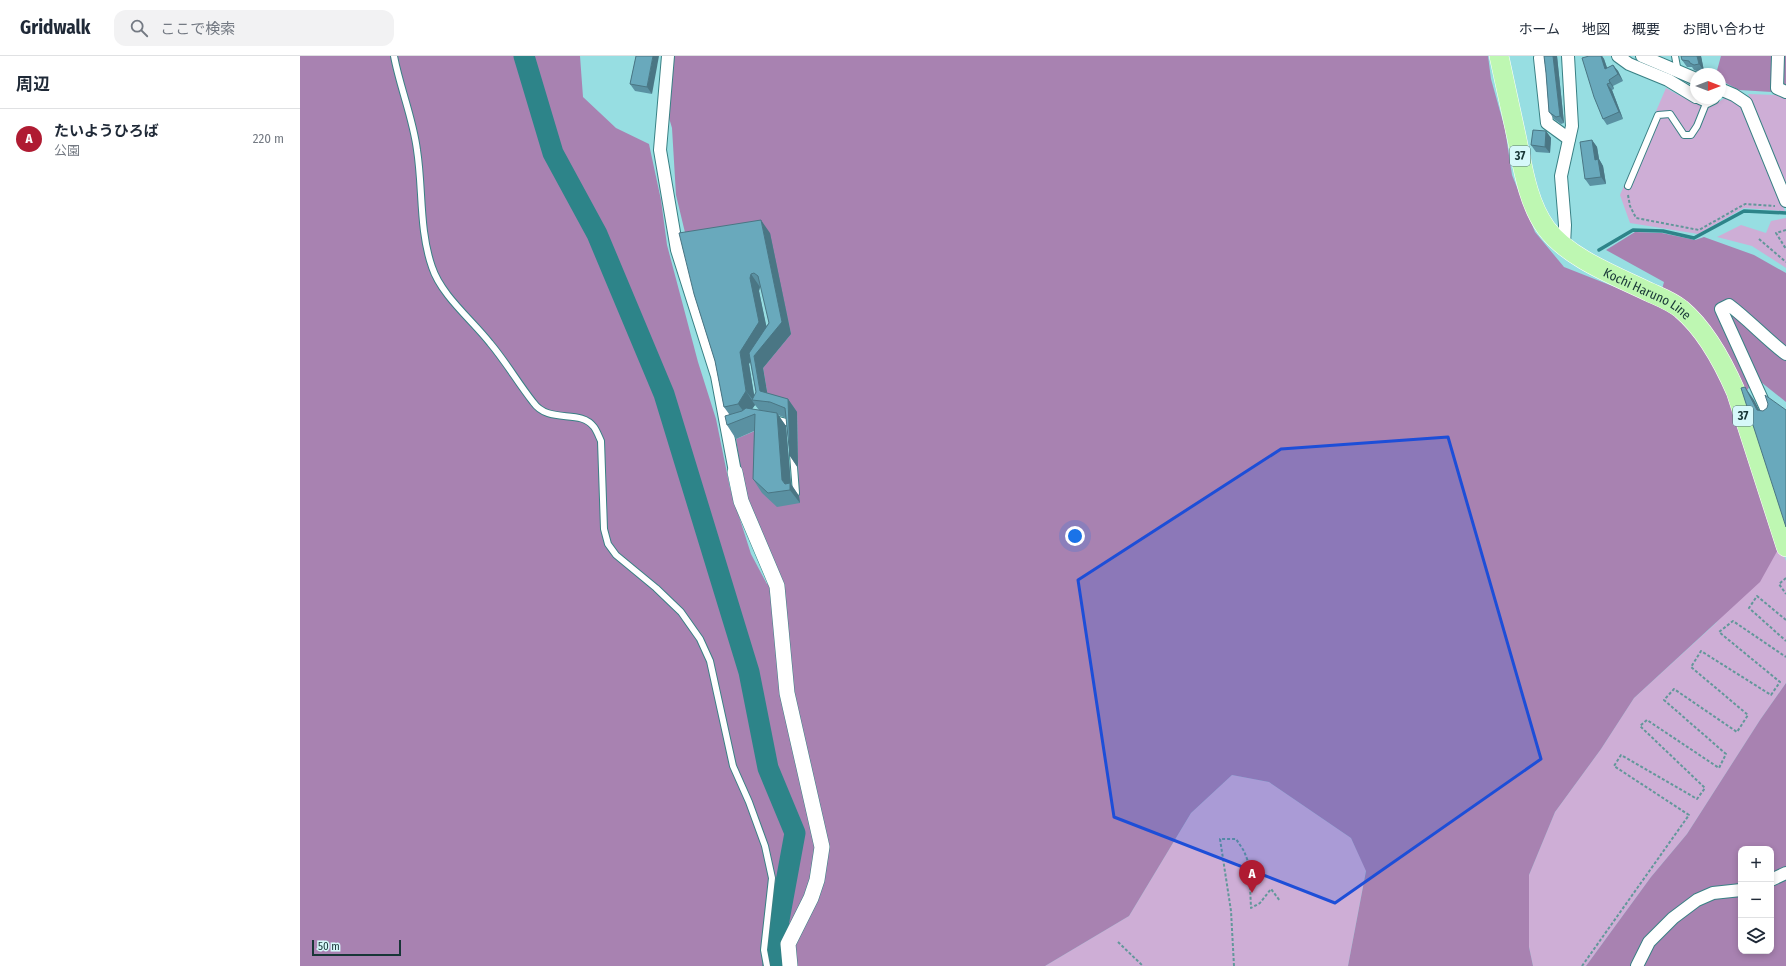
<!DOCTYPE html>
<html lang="ja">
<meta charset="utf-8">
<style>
:root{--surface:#fff;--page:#f2f2f3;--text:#1f2937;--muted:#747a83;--line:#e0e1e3;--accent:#af1b32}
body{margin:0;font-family:"Fira Sans Condensed","Noto Sans JP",sans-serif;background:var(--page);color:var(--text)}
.controls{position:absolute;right:12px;bottom:12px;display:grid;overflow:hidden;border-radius:8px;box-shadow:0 2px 6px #0003}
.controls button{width:36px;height:36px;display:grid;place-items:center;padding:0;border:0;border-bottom:1px solid var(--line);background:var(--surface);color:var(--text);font:20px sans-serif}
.compass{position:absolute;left:1390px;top:12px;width:36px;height:36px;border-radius:50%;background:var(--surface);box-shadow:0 2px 6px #0003;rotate:90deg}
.scale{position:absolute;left:12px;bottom:10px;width:89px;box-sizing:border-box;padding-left:4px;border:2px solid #183637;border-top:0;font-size:11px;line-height:14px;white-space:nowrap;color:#183637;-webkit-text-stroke:3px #d6f8fa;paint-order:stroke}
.you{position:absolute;left:775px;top:480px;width:14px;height:14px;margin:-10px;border:3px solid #fff;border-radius:50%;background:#1a73e8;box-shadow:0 0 0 6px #1a73e833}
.badge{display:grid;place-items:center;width:26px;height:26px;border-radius:50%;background:var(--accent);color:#fff;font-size:13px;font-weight:700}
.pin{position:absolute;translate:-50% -33px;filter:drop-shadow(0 1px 2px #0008)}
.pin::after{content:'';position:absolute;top:21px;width:14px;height:12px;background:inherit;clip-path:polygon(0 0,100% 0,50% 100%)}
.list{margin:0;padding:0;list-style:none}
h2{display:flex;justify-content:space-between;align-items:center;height:52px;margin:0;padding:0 16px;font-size:17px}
h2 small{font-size:13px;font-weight:400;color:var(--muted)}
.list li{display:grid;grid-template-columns:26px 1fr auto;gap:12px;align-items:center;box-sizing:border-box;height:60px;padding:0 16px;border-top:1px solid var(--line)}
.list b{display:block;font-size:15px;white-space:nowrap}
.list p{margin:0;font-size:13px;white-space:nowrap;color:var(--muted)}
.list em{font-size:13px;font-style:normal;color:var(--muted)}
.icon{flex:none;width:22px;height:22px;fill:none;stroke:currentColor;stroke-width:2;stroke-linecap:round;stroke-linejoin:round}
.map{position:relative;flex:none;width:1486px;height:910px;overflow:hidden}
header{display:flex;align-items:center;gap:24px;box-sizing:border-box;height:56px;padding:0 20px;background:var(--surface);border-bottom:1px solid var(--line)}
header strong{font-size:19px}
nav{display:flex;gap:22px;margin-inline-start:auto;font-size:14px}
.search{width:280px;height:36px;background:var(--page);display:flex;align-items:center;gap:10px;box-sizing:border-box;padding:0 14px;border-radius:12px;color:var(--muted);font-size:15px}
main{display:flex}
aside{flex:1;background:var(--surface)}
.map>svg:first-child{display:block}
.green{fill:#ceaed6}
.forest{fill:#a882b1;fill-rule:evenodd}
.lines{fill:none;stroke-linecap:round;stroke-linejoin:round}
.stream{stroke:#2d8489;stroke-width:3.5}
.river{stroke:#2d8489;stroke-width:21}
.service-casing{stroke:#398084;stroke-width:8}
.minor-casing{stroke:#398084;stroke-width:14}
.tertiary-casing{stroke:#398084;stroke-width:16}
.primary-casing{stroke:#fff;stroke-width:20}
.path{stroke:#62979a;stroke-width:2;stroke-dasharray:3 2;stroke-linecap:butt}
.service{stroke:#fff;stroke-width:6}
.minor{stroke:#fff;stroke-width:12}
.tertiary{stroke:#fff;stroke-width:15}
.primary{stroke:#bef7b2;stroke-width:19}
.wall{fill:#5a91a2;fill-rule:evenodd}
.shaded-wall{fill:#4a7684}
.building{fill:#69a9bc;stroke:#4a7684}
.marked{fill:#1d4ed8;fill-opacity:0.2;stroke:#1d4ed8;stroke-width:3;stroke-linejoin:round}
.labels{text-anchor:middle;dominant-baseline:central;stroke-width:3;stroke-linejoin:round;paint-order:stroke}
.shield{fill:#d6f8fa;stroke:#517072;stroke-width:1}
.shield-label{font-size:12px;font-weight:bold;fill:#183637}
.street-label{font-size:13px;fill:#183637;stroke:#d6f8fa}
</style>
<header>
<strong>Gridwalk</strong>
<div class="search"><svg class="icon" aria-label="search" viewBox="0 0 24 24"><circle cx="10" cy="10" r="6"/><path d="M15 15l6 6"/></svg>ここで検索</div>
<nav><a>ホーム</a><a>地図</a><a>概要</a><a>お問い合わせ</a></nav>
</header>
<main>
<aside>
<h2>周辺<small></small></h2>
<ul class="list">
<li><span class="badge">A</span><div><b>たいようひろば</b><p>公園</p></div><em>220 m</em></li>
</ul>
</aside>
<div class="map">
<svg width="1486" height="910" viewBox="0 0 1486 910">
<rect width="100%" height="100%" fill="#97dee2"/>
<g class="green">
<path d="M1366 32C1381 41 1395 48 1413 50L1426 41 1442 52 1485 155 1444 152 1398 178 1330 167 1320 139Z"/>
<polygon points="1448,38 1476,39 1486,43 1486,128"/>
<polygon points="1486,162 1486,212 1452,190 1417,181 1441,169 1466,177 1471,165"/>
<polygon points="1480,490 1486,505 1486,627 1460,664 1387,778 1351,821 1286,910 1233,910 1229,891 1229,819 1255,756 1301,693 1334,642 1416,567"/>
<polygon points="932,719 969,726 1051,782 1066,814 1048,910 745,910 829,860 891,757"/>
</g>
<g class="forest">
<polygon points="0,0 280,0 283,41 316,72 349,88 361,144 367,189 398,306 416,363 430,432 451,498 467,528 477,530 445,442 436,383 464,371 499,447 497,356 469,347 463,312 491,278 482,237 388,189 376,139 372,72 362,38 374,0 1188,0 1191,23 1205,73 1212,119 1235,176 1264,211 1358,248 1364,226 1306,194 1335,176 1362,177 1395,184 1404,181 1454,199 1486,217 1486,346 1456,322 1442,341 1480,490 1460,526 1334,642 1301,693 1255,756 1229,819 1229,891 1233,910 1048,910 1066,815 1051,782 969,726 932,719 891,757 829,860 745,910 0,910"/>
<polygon points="1421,0 1486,0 1486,37 1439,34 1420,24 1420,18 1416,18"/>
<path d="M1486 627V910H1286L1351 821 1387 778 1460 664ZM1441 793H1471V895H1441Z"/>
</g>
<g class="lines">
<polyline class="stream" points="1299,194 1333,174 1363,175 1394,182 1444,155 1486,157"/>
<polyline class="river" points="224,0 253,97 297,178 364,338 449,616 468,712 495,777 479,864 473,910"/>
<defs>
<g id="service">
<path d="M94 0C100 32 113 62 117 94 123 132 119 174 132 211 141 239 172 264 190 287 206 306 218 327 233 346 249 369 280 352 294 371 297 375 299 381 301 385L304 473 308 488 316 499 356 532 381 556 400 583 410 605 433 710 449 746 465 790 472 822 464 894 467 910"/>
<polyline points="1375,0 1378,16"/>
<polyline points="1328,130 1358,59 1370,58 1384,79 1391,79 1397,70 1407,45"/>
<polyline points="474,363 490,367 491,371"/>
<polyline points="493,398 496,437"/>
</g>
<g id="minor">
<polyline points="368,0 360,94 377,194 417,320 435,416"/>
<polyline points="1318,0 1329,8 1368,24 1396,41"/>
<polyline points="1342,0 1396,23"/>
<polyline points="1478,0 1477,32 1486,36"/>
<polyline points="1240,2 1247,67 1269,83"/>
<polyline points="1420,33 1434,39 1446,47 1486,145"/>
<polyline points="1400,42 1407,45 1413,42"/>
<polyline points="1264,189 1265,169 1261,120 1272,70 1268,0"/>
<path d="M1470 361 1421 253 1429 249C1449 264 1466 283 1486 298"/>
<polyline points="1471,824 1486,817"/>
<polyline points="1337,910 1349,886 1373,862 1397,844 1413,837 1441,834"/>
</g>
<polyline id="tertiary" points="435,416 441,445 477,530 487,637 522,791 517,824 511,842 488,888 490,910"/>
<g id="primary">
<path id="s1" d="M1199 0C1205 28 1211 56 1217 83 1223 113 1228 147 1246 172 1268 202 1316 220 1349 236 1360 241 1371 245 1381 253 1406 274 1423 306 1436 336L1486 491"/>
</g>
</defs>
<use href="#service" class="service-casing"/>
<use href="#minor" class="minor-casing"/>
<use href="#tertiary" class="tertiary-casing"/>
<use href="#primary" class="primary-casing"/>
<g class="path">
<polyline points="1328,139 1330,150 1336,162 1399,174 1445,148 1475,150"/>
<polyline points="1486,174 1476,177 1486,193"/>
<polyline points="1459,183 1486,206"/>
<polyline points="1486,522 1479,528 1486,538"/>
<polyline points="1486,564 1457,540 1449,552 1486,585"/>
<polyline points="818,886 843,910"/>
<polyline points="934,910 931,855 920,783 936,783 944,795 949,808 951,852 960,847 971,833 980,845"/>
<polyline points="1282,910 1389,759 1314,710 1321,699 1397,743 1405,732 1340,670 1347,664 1419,712 1426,698 1364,644 1374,633 1437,676 1448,659 1391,611 1401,595 1471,639 1480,626 1419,576 1433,565 1486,601"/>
</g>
<use href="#service" class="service"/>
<use href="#minor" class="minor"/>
<use href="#tertiary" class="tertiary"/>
<use href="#primary" class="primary"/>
</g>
<g class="wall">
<polygon points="336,0 352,38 335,35 330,28"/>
<polygon points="1244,0 1257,0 1264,67 1261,68 1254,63 1249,56 1246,17"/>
<polygon points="1289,0 1302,0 1304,3 1307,12 1313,9 1318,15 1323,25 1313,30 1314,33 1312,34 1323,63 1307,69 1303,63"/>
<polygon points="1381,0 1401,0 1404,15 1399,16 1394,14 1392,11 1387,11 1382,4"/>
<polygon points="1246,75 1251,82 1250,97 1236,96 1231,89"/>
<polygon points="1292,84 1297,91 1299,103 1303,110 1306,128 1290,130 1285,123"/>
<path d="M470 177 491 278 463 312 467 337 488 343 497 356 498 412 490 400 486 362 478 359 486 370 491 428 499 440 500 447 477 451 462 437 453 423 454 375 436 383 427 369 429 358 424 351 415 305 394 238ZM461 230 469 267 466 270 459 235 460 231ZM450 305 456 336 454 340 449 308ZM455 349 459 354 452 353Z"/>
</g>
<g class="shaded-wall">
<polygon points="353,0 359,0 352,38 347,31"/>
<polygon points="1253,0 1257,0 1264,67 1260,60"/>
<polygon points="1301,0 1302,0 1304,3 1310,20 1305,13"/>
<polygon points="1397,0 1401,0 1404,15 1399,8"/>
<polygon points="1313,9 1318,15 1323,25 1318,18"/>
<polygon points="1309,24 1313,30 1314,33 1310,27"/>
<polygon points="1307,28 1312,34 1323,63 1319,56"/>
<polygon points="1246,75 1251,82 1250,97 1245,91"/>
<polygon points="1292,84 1297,91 1299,103 1303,110 1306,128 1301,121 1295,104"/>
<polygon points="461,164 470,177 491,278 463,312 469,347 460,335 454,300 449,308 455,344 453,344 446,335 440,296 450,222 451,218 460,231 459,235 468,278 482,266"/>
<polygon points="1445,331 1454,344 1466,367 1457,354"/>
<polygon points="446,335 455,349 447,360 438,348"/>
<polygon points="488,343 497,356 498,412 490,400"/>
<polygon points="477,357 486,370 491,428 499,440 500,447 482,424"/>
</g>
<g class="building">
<polygon points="336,0 353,0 347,31 330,28"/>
<polygon points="1244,0 1253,0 1260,60 1256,61 1249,56 1246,17"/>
<polygon points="1289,0 1301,0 1305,13 1313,9 1318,18 1309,24 1310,27 1307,28 1319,56 1303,63 1294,41 1282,2"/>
<polygon points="1381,0 1397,0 1399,8 1394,9 1390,7 1389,5 1382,4"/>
<polygon points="1233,74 1246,75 1245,91 1231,89"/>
<polygon points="1292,84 1295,104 1298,103 1301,121 1285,123 1280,86"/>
<polygon points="461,164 482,266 454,300 460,335 488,343 490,400 485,352 470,346 452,344 456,336 449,297 469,267 458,220 454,217 451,218 450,222 459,266 440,296 446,335 438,348 424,351 415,305 394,238 379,177"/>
<polygon points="1445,331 1457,354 1463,355 1467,352 1468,348 1465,339 1486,354 1486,471 1441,332"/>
<polygon points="446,352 477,357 482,424 485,428 490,427 490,434 468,437 453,423 455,358 427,369 425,360 442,355"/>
</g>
<path class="marked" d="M1148 381 1241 703 1035 847 814 761 778 524 981 393Z"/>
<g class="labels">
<g class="shield">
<rect x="1210" y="90" width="20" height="20" rx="3"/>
<rect x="1433" y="350" width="20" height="20" rx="3"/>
</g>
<g class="shield-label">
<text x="1220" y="100">37</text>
<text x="1443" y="360">37</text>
</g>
<g class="street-label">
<text stroke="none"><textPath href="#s1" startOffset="301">Kochi Haruno Line</textPath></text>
</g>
</g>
</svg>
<div class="controls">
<button>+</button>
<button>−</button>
<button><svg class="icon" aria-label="layers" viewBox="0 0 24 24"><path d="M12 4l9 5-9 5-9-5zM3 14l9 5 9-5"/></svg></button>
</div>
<svg class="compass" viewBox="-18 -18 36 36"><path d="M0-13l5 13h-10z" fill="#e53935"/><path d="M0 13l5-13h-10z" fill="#747a83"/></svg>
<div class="scale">50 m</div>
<div class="you"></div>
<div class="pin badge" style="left:952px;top:837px">A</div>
</div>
</main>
